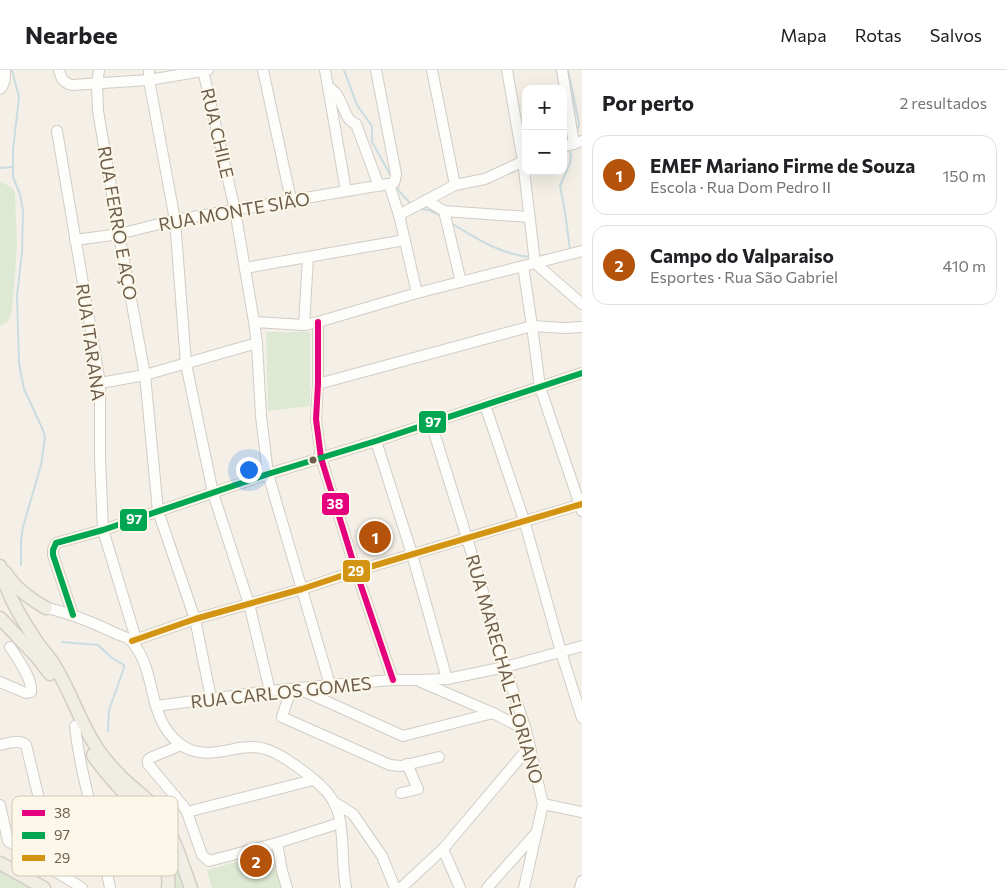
<!DOCTYPE html>
<html lang="pt">
<meta charset="utf-8">
<style>
:root{--surface:#fff;--page:#f6f6f6;--text:#202124;--muted:#757577;--line:#e0e0e0;--accent:#b45309}
body{margin:0;font-family:Commissioner,sans-serif;background:var(--page);color:var(--text)}
.controls{position:absolute;right:15px;top:15px;display:grid;overflow:hidden;border-radius:10px;box-shadow:0 5px 20px #0002}
.controls button{width:45px;height:45px;display:grid;place-items:center;padding:0;border:0;border-bottom:1px solid var(--line);background:var(--surface);color:var(--text);font:25px sans-serif}
.you{position:absolute;left:248px;top:399px;width:18px;height:18px;margin:-12px;border:4px solid #fff;border-radius:50%;background:#1a73e8;box-shadow:0 0 0 8px #1a73e833}
.badge{display:grid;place-items:center;width:32px;height:32px;border-radius:50%;background:var(--accent);color:#fff;font-size:16px;font-weight:700}
.pin{position:absolute;translate:-50% -50%;border:2px solid #fff;box-shadow:0 1px 5px #0006}
.list{margin:0;padding:0;list-style:none}
h2{display:flex;justify-content:space-between;align-items:center;height:65px;margin:0;padding:0 20px;font-size:21px}
h2 small{font-size:16px;font-weight:400;color:var(--muted)}
.list li{display:grid;grid-template-columns:32px 1fr auto;gap:15px;align-items:center;box-sizing:border-box;height:80px;margin:0 10px 10px;padding:0 10px;border:1px solid var(--line);border-radius:15px}
.list b{display:block;font-size:19px;white-space:nowrap}
.list p{margin:0;font-size:16px;white-space:nowrap;color:var(--muted)}
.list em{font-size:16px;font-style:normal;color:var(--muted)}
.map{position:relative;flex:none;width:582px;height:818px;overflow:hidden}
header{display:flex;align-items:center;gap:30px;box-sizing:border-box;height:70px;padding:0 25px;background:var(--surface);border-bottom:1px solid var(--line)}
header strong{font-size:24px}
nav{display:flex;gap:28px;margin-inline-start:auto;font-size:18px}
main{display:flex}
aside{flex:1;background:var(--surface)}
.map>svg:first-child{display:block}
.green{fill:#dee9d3}
.lines{fill:none;stroke-linecap:round;stroke-linejoin:round}
.stream{stroke:#cbdce1;stroke-width:2}
.minor-casing{stroke:#d1ccc5;stroke-width:12}
.major-casing{stroke:#d3cdc5;stroke-width:15}
.minor{stroke:#fdfdfb;stroke-width:10}
.major{stroke:#f0ede4;stroke-width:12}
.bus-1-casing{stroke:#fcf7e8;stroke-width:10}
.bus-2-casing{stroke:#fcf7e8;stroke-width:10}
.bus-3-casing{stroke:#fcf7e8;stroke-width:10}
.bus-1{stroke:#e5007d;stroke-width:6}
.bus-2{stroke:#00a651;stroke-width:6}
.bus-3{stroke:#d49413;stroke-width:6}
.bus-dot{fill:#6d5d4c;stroke:#fcf7e8;stroke-width:2}
.labels{text-anchor:middle;dominant-baseline:central;stroke-width:4;stroke-linejoin:round;paint-order:stroke}
.street-label{font-size:18px;fill:#6d5d4c;stroke:#fcf7e8}
.key{fill:#fcf7e8;stroke:#d1c9b9;stroke-width:1}
.key-label{font-size:14px;fill:#6d5d4c}
.line-badge{stroke:#fcf7e8;stroke-width:2}
.badge-label{font-size:14px;text-anchor:middle;font-weight:bold;fill:#fff}
</style>
<header>
<strong>Nearbee</strong>
<nav><a>Mapa</a><a>Rotas</a><a>Salvos</a></nav>
</header>
<main>
<div class="map">
<svg width="582" height="818" viewBox="0 0 582 818">
<rect width="100%" height="100%" fill="#f4f0e7"/>
<g class="green">
<polygon points="0,111 12,118 15,122 17,176 12,241 8,251 0,256"/>
<polygon points="266,262 310,262 310,336 268,341"/>
<polygon points="76,644 158,747 187,818 171,818 172,810"/>
<polygon points="270,782 281,818 212,818 207,800"/>
<polygon points="0,797 36,818 0,818"/>
</g>
<g class="lines">
<g class="stream">
<polyline points="12,0 19,27 13,80 13,107 20,124 23,141 22,182 17,226 19,293 24,319 43,360 45,368 41,395 23,457 21,471 21,495"/>
<polyline points="344,0 357,35 372,56 372,72 391,106"/>
<polyline points="568,0 579,53 579,55 576,61"/>
<polyline points="569,78 571,86 570,93 560,116 565,142 570,180"/>
<polyline points="0,98 13,97"/>
<polyline points="396,115 399,121 411,134"/>
<polyline points="420,139 429,140 441,146"/>
<path d="M451 153C476 168 501 185 531 187"/>
<polyline points="538,186 548,185"/>
<polyline points="62,572 98,575 112,588 124,595 124,598 109,640 108,661"/>
</g>
<defs>
<g id="minor">
<path d="M59 0C61 9 64 13 72 15L149 10 208 0"/>
<polyline points="99,0 97,14 98,41 119,164 145,305 158,441 195,549 211,628"/>
<polyline points="149,0 149,10 175,150 186,294 213,423 249,534 270,621"/>
<polyline points="203,0 235,140 254,252 257,273 261,346 268,404 330,615"/>
<polyline points="263,0 291,130"/>
<polyline points="325,0 346,121"/>
<polyline points="432,0 455,115"/>
<polyline points="507,0 523,91 535,193 582,234"/>
<polyline points="562,0 574,74"/>
<path d="M328 17C340 22 342 39 349 49 350 51 354 53 356 54L379 116"/>
<path d="M0 19C5 14 5 7 5 0"/>
<polyline points="57,61 100,313 100,389 103,460 136,569"/>
<polyline points="563,77 582,71"/>
<polyline points="389,114 399,145 417,223"/>
<polyline points="426,130 444,141 461,212"/>
<polyline points="444,141 529,147"/>
<polyline points="399,145 455,115 485,109 526,90"/>
<polyline points="75,170 119,164 175,150 394,113 395,110 396,104 376,0"/>
<polyline points="523,196 532,256 540,317 582,441"/>
<polyline points="245,198 405,170"/>
<polyline points="254,252 304,255 318,252 417,223 582,181"/>
<polyline points="318,252 318,314 316,349 321,388 356,501 393,610"/>
<polyline points="304,255 308,187"/>
<polyline points="100,313 145,305 257,273"/>
<polyline points="318,314 532,256 565,258 582,257"/>
<polyline points="485,335 524,450 561,582 582,648"/>
<polyline points="431,353 467,468 505,597 526,660 543,734 524,818"/>
<polyline points="376,371 412,484 447,609"/>
<path d="M46 538C71 543 94 553 117 564 122 566 130 568 133 573 158 604 146 648 180 674 198 688 219 682 239 678 248 677 257 676 265 679 281 683 313 707 325 720 331 726 335 734 338 742 345 767 341 793 346 818"/>
<polyline points="73,545 53,485 53,480 56,473 103,460 268,404 376,371 582,303"/>
<polyline points="132,571 195,549 302,519 356,501 582,434"/>
<path d="M0 612 26 623 31 622C33 609 17 588 10 577"/>
<polyline points="421,612 493,643 526,660"/>
<polyline points="291,619 282,647 390,695 401,696 439,687"/>
<polyline points="299,619 403,666 493,643"/>
<polyline points="156,636 270,621 330,615 393,610 418,610 447,609 505,597 582,576"/>
<path d="M75 656C81 711 100 764 110 818"/>
<path d="M0 675C8 673 20 669 26 675L57 803"/>
<polyline points="181,675 150,688 148,690 148,694 184,737 187,742 202,785 209,791 277,773 340,753"/>
<polyline points="401,723 418,719 407,694"/>
<polyline points="334,732 353,744 382,786 395,818"/>
<polyline points="543,734 582,742"/>
<polyline points="0,735 8,771 82,818"/>
<polyline points="187,742 313,710"/>
<polyline points="49,770 95,757"/>
<polyline points="277,773 282,801 287,818"/>
<polyline points="443,779 460,818"/>
<polyline points="401,818 443,779 530,676"/>
<polyline points="487,818 536,763"/>
<polyline points="580,818 582,811"/>
</g>
<g id="major">
<path d="M0 496C6 524 21 548 37 572 42 579 48 586 53 593 71 621 80 654 99 681 108 693 118 705 130 715 138 722 148 729 155 738 173 761 181 791 191 818"/>
<path d="M5 502C15 518 29 528 46 538"/>
<polyline points="0,548 36,586 50,604"/>
<path d="M93 685C104 703 120 717 133 733 144 748 151 764 159 781 165 794 170 804 168 818"/>
<polyline points="0,793 44,818"/>
</g>
</defs>
<use href="#minor" class="minor-casing"/>
<use href="#major" class="major-casing"/>
<use href="#minor" class="minor"/>
<use href="#major" class="major"/>
<defs>
<polyline id="bus-1" points="318,252 318,314 316,349 321,388 356,501 393,610"/>
<polyline id="bus-2" points="73,545 53,485 53,480 56,473 103,460 268,404 376,371 582,303"/>
<polyline id="bus-3" points="132,571 195,549 302,519 356,501 582,434"/>
</defs>
<use href="#bus-1" class="bus-1-casing"/>
<use href="#bus-2" class="bus-2-casing"/>
<use href="#bus-3" class="bus-3-casing"/>
<use href="#bus-1" class="bus-1"/>
<use href="#bus-2" class="bus-2"/>
<use href="#bus-3" class="bus-3"/>
</g>
<circle class="bus-dot" cx="313" cy="390" r="4.5"/>
<g class="labels">
<g class="street-label">
<text transform="translate(218 63) rotate(77)">RUA CHILE</text>
<text transform="translate(234 141) rotate(-10)">RUA MONTE SIÃO</text>
<text transform="translate(118 153) rotate(80)">RUA FERRO E AÇO</text>
<text transform="translate(91 272) rotate(82)">RUA ITARANA</text>
<text transform="translate(505 599) rotate(74)">RUA MARECHAL FLORIANO</text>
<text transform="translate(281 622) rotate(-6)">RUA CARLOS GOMES</text>
</g>
</g>
<rect x="12" y="726" width="166" height="80" rx="8" class="key"/>
<rect x="22" y="740" width="23" height="6" fill="#e5007d"/>
<rect x="22" y="762" width="23" height="7" fill="#00a651"/>
<rect x="22" y="785" width="23" height="6" fill="#d49413"/>
<g class="key-label">
<text x="54" y="748">38</text>
<text x="54" y="770">97</text>
<text x="54" y="793">29</text>
</g>
<g class="line-badge">
<rect x="418" y="340" width="29" height="24" rx="5" fill="#00a651"/>
<rect x="321" y="422" width="29" height="24" rx="5" fill="#e5007d"/>
<rect x="119" y="438" width="29" height="24" rx="5" fill="#00a651"/>
<rect x="342" y="489" width="29" height="24" rx="5" fill="#d49413"/>
</g>
<g class="badge-label">
<text x="433" y="357">97</text>
<text x="335" y="439">38</text>
<text x="134" y="454">97</text>
<text x="356" y="506">29</text>
</g>
</svg>
<div class="controls">
<button>+</button>
<button>−</button>
</div>
<div class="you"></div>
<div class="pin badge" style="left:375px;top:467px">1</div>
<div class="pin badge" style="left:256px;top:791px">2</div>
</div>
<aside>
<h2>Por perto<small>2 resultados</small></h2>
<ul class="list">
<li><span class="badge">1</span><div><b>EMEF Mariano Firme de Souza</b><p>Escola · Rua Dom Pedro II</p></div><em>150 m</em></li>
<li><span class="badge">2</span><div><b>Campo do Valparaiso</b><p>Esportes · Rua São Gabriel</p></div><em>410 m</em></li>
</ul>
</aside>
</main>
